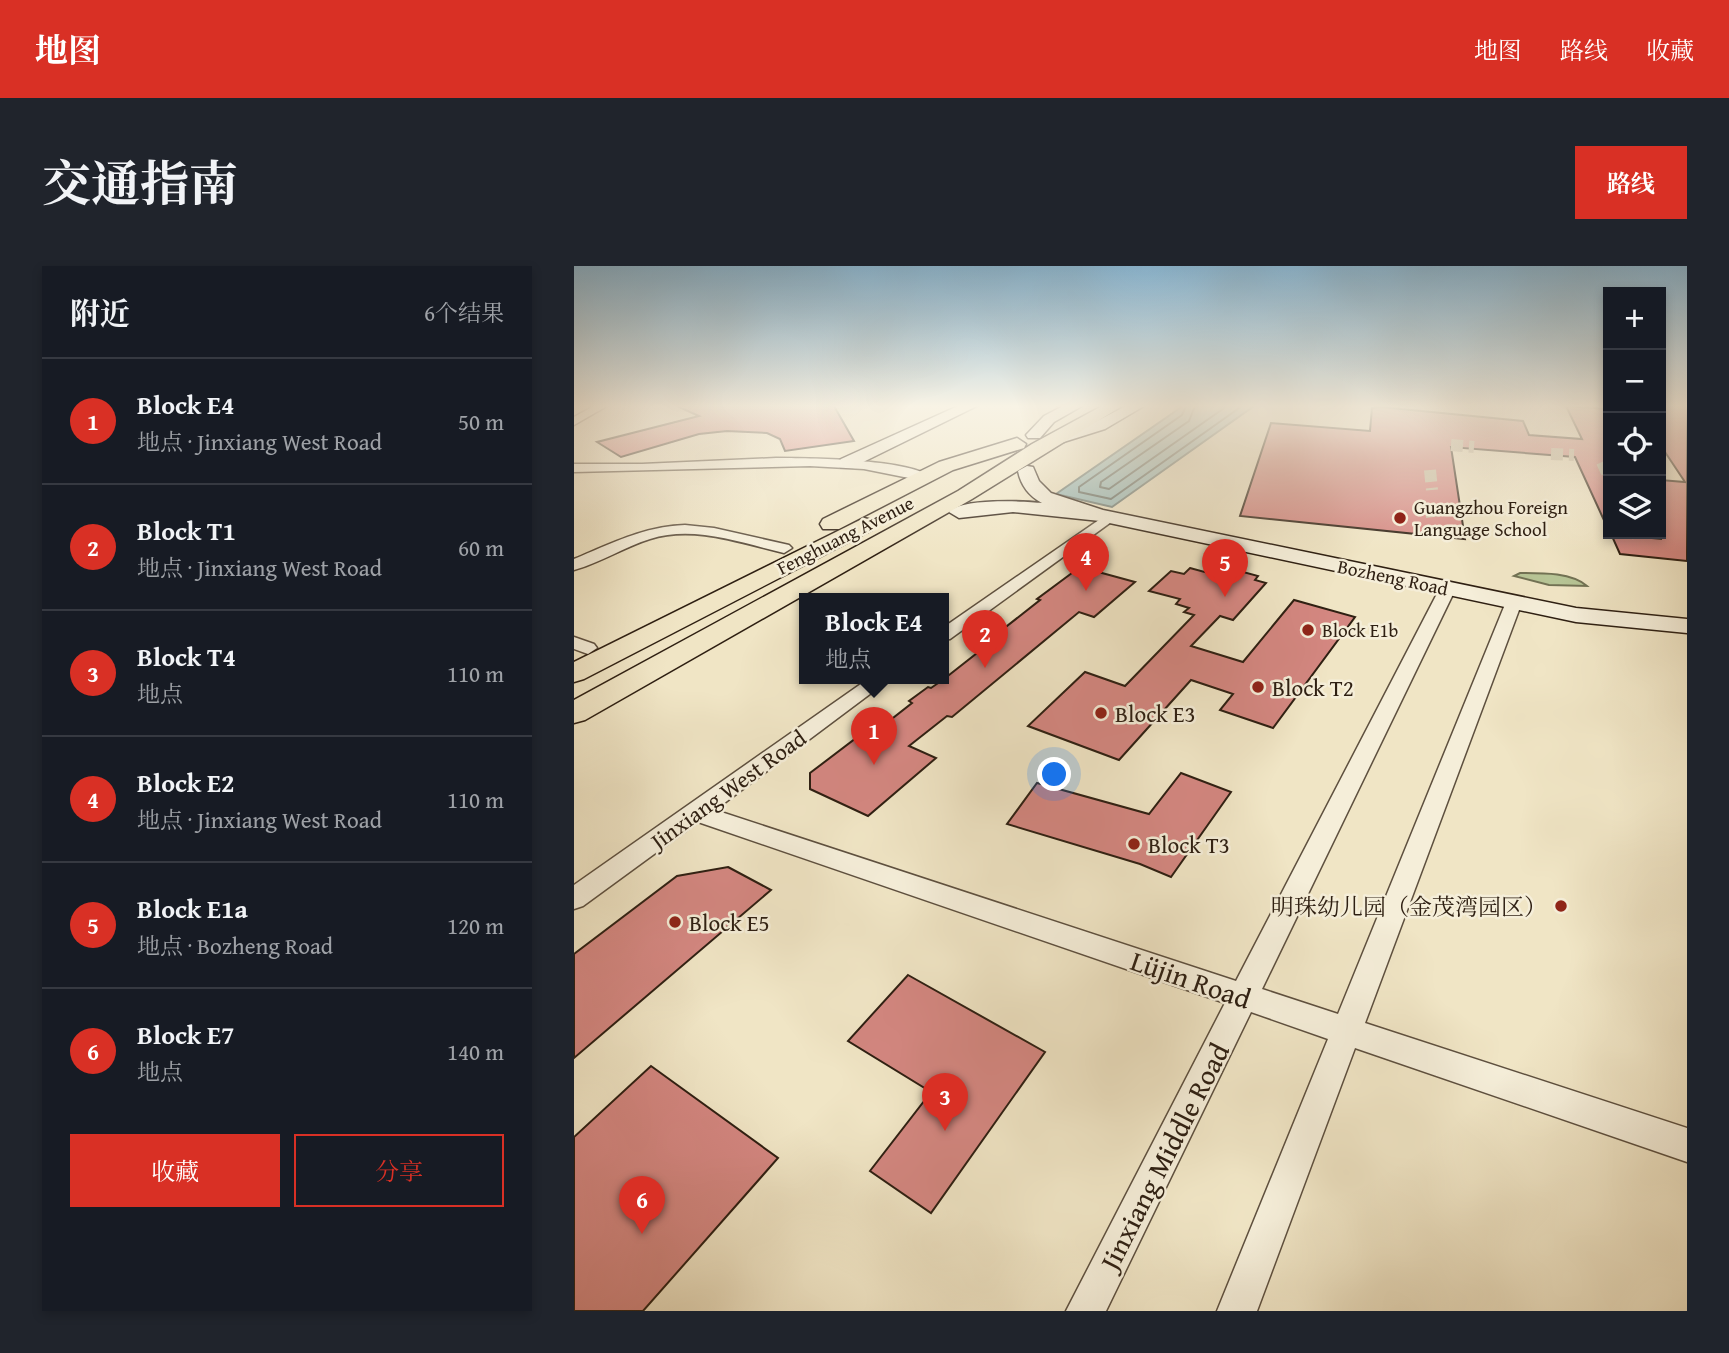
<!DOCTYPE html>
<html lang="zh">
<meta charset="utf-8">
<style>
:root{--surface:#171b24;--page:#20242c;--text:#f1f3f6;--muted:#9ea1a6;--line:#363941;--accent:#d93025}
body{margin:0;font-family:"Gentium Book Plus","Noto Serif SC",serif;background:var(--page);color:var(--text)}
.controls{position:absolute;right:21px;top:21px;display:grid;overflow:hidden;border-radius:0px;box-shadow:0 4px 10px #0003}
.controls button{width:63px;height:63px;display:grid;place-items:center;padding:0;border:0;border-bottom:2px solid var(--line);background:var(--surface);color:var(--text);font:35px sans-serif}
.you{position:absolute;left:481px;top:509px;width:24px;height:24px;margin:-18px;border:5px solid #fff;border-radius:50%;background:#1a73e8;box-shadow:0 0 0 10px #1a73e833}
.badge{display:grid;place-items:center;width:46px;height:46px;border-radius:50%;background:var(--accent);color:#fff;font-size:23px;font-weight:700}
.pin{position:absolute;translate:-50% -58px;filter:drop-shadow(0 2px 4px #0008)}
.pin::after{content:'';position:absolute;top:37px;width:24px;height:21px;background:inherit;clip-path:polygon(0 0,100% 0,50% 100%)}
.popup{position:absolute;left:225px;top:327px;width:150px;height:91px;box-sizing:border-box;display:grid;place-content:center;border-radius:0px;background:var(--surface);filter:drop-shadow(0 2px 5px #0005);font-size:23px;white-space:nowrap;color:var(--muted)}
.popup b{font-size:26px;color:var(--text)}
.popup::after{content:'';position:absolute;left:50%;top:100%;margin-left:-14px;border:14px solid transparent;border-top-color:var(--surface)}
.list{margin:0;padding:0;list-style:none}
h2{display:flex;justify-content:space-between;align-items:center;height:91px;margin:0;padding:0 28px;font-size:30px}
h2 small{font-size:23px;font-weight:400;color:var(--muted)}
.list li{display:grid;grid-template-columns:46px 1fr auto;gap:21px;align-items:center;box-sizing:border-box;height:126px;padding:0 28px;border-top:2px solid var(--line)}
.list b{display:block;font-size:26px;white-space:nowrap}
.list p{margin:0;font-size:23px;white-space:nowrap;color:var(--muted)}
.list em{font-size:23px;font-style:normal;color:var(--muted)}
.actions{display:flex;gap:14px;padding:21px 28px}
.actions a{flex:1;padding:16px 0;border:2px solid var(--accent);border-radius:0px;text-align:center;font-size:24px;color:var(--accent)}
.actions .main{background:var(--accent);color:#fff}
.icon{flex:none;width:38px;height:38px;fill:none;stroke:currentColor;stroke-width:2;stroke-linecap:round;stroke-linejoin:round}
.map{position:relative;flex:none;width:1113px;height:1045px;overflow:hidden;border-radius:0px}
header{display:flex;align-items:center;gap:42px;box-sizing:border-box;height:98px;padding:0 35px;background:var(--accent);color:#fff}
header strong{font-size:33px}
nav{display:flex;gap:38px;margin-inline-start:auto;font-size:24px}
.intro{display:flex;align-items:center;justify-content:space-between;box-sizing:border-box;height:168px;padding:0 42px}
h1{margin:0;font-size:49px}
.button{padding:18px 32px;border-radius:0px;background:var(--accent);color:#fff;font-size:24px;font-weight:700}
main{display:flex;gap:42px;padding:0 42px}
aside{flex:1;background:var(--surface);border-radius:0px;box-shadow:0 4px 10px #0003}
.map>svg:first-child{display:block}
.green{fill:#b7c596;stroke:#727254;stroke-width:2}
.water{fill:#9cbdbb;stroke:#707e77;stroke-width:2}
.lines{fill:none;stroke-linecap:round;stroke-linejoin:round}
.shore{stroke:#656e66;stroke-width:2}
.building{fill:#d48781;stroke:#2e1f12;stroke-width:2}
.street-tunnel-far1{stroke:#c9bda1;stroke-width:12;stroke-dasharray:12 6;stroke-linecap:butt}
.street-tunnel{stroke:#c9bda1;stroke-width:16;stroke-dasharray:16 8;stroke-linecap:butt}
.street-casing{stroke:#5e503f;stroke-width:3}
.secondary-casing{stroke:#2e1f12;stroke-width:3}
.primary-casing{stroke:#2e1f12;stroke-width:3}
.street{fill:#f5eed9;fill-rule:evenodd}
.secondary{fill:#f5eed9;fill-rule:evenodd}
.primary{fill:#f0e5c5;fill-rule:evenodd}
.poi-dot{fill:#8f2418;stroke:#f5eed9;stroke-width:2.5}
.labels{text-anchor:middle;dominant-baseline:central;stroke-width:5;stroke-linejoin:round;paint-order:stroke}
.far-poi-label{font-size:19px;fill:#2e1f12;stroke:#f5eed9;text-anchor:start}
.far-street-label{font-size:19px;fill:#2e1f12;stroke:#f5eed9}
.poi-label{font-size:23px;fill:#2e1f12;stroke:#f5eed9;text-anchor:start}
.street-label{font-size:23px;fill:#2e1f12;stroke:#f5eed9}
.near-street-label{font-size:28px;fill:#2e1f12;stroke:#f5eed9}
</style>
<header>
<strong>地图</strong>
<nav><a>地图</a><a>路线</a><a>收藏</a></nav>
</header>
<div class="intro"><h1>交通指南</h1><a class="button">路线</a></div>
<main>
<aside>
<h2>附近<small>6个结果</small></h2>
<ul class="list">
<li><span class="badge">1</span><div><b>Block E4</b><p>地点 · Jinxiang West Road</p></div><em>50 m</em></li>
<li><span class="badge">2</span><div><b>Block T1</b><p>地点 · Jinxiang West Road</p></div><em>60 m</em></li>
<li><span class="badge">3</span><div><b>Block T4</b><p>地点</p></div><em>110 m</em></li>
<li><span class="badge">4</span><div><b>Block E2</b><p>地点 · Jinxiang West Road</p></div><em>110 m</em></li>
<li><span class="badge">5</span><div><b>Block E1a</b><p>地点 · Bozheng Road</p></div><em>120 m</em></li>
<li><span class="badge">6</span><div><b>Block E7</b><p>地点</p></div><em>140 m</em></li>
</ul>
<div class="actions"><a class="main">收藏</a><a>分享</a></div>
</aside>
<div class="map">
<svg width="1113" height="1045" viewBox="0 0 1113 1045">
<rect width="100%" height="100%" fill="#f0e5c5"/>
<filter id="stains"><feTurbulence type="fractalNoise" baseFrequency=".00286" numOctaves="4"/><feColorMatrix values="0 0 0 0 .2 0 0 0 0 .09 0 0 0 0 .02 0 0 0 .5 -.17"/></filter>
<radialGradient id="worn" r=".72"><stop offset=".6" stop-color="#630" stop-opacity="0"/><stop offset="1" stop-color="#630" stop-opacity=".3"/></radialGradient>
<path class="green" d="M946 307C966 307 997 306 1013 320L975 319 940 310Z"/>
<polygon class="water" points="609,140 680,140 538,241 482,228"/>
<g class="lines">
<g class="shore">
<polyline points="612,140 608,149 505,221 505,226 537,233 668,140"/>
<polyline points="621,140 615,155 527,216 526,221 535,223 653,140"/>
</g>
</g>
<g class="building">
<polygon points="103,140 260,140 280,175 211,185 206,173 193,167 153,165 125,168 47,191 23,176 125,150"/>
<polygon points="992,140 1034,143 1034,263 1001,191 877,181 891,273 666,250 697,157 796,165 798,142 807,141 949,155 955,169 1008,173"/>
<polygon points="1087,140 1113,140 1113,295 1046,288 1037,268 1087,273 1087,214 1111,216 1087,180"/>
<polygon points="506,301 561,316 520,351 505,346 378,451 373,450 335,480 362,492 294,550 236,523 236,507 294,463 301,466 338,437 335,435 354,421 357,422 370,413 431,365 428,364 466,334 463,333"/>
<polygon points="616,302 634,307 638,303 651,306 655,302 684,310 681,314 692,317 659,354 646,350 617,380 669,396 720,334 781,351 699,462 646,444 659,428 617,414 545,494 454,460 511,406 551,420 620,349 610,346 615,342 602,338 606,333 575,325 597,305 610,308"/>
<polygon points="607,507 657,526 597,611 566,598 433,558 463,517 575,548"/>
<polygon points="154,601 197,624 0,792 0,688 103,610"/>
<polygon points="334,709 471,786 357,947 296,905 357,826 274,775"/>
<polygon points="77,800 204,892 69,1045 0,1045 0,871"/>
</g>
<g class="lines">
<g class="street-tunnel-far1">
<polyline points="877,179 900,181"/>
<polyline points="977,188 1000,189"/>
<polyline points="1028,196 1034,209"/>
<polyline points="856,204 858,224"/>
</g>
<g class="street-tunnel">
<polyline points="859,242 860,251"/>
<polyline points="1065,268 1066,271"/>
</g>
<defs>
<g id="street">
<polygon points="20,140 33,140 0,159 0,151"/>
<path d="M202 192C234 192 334 193 357 211L350 215 290 203 236 200 0 206V198H68Z"/>
<polygon points="535,247 540,248 540,254 376,373 370,374 370,361"/>
<path d="M111 259 140 262 215 279 218 282 210 287C167 277 120 259 76 273 50 281 26 297 0 304V293C36 278 71 260 111 259Z"/>
<polygon points="874,317 882,322 688,723 764,748 932,336 940,331 946,332 948,336 791,757 1113,862 1113,896 781,782 683,1045 643,1045 754,773 677,746 532,1045 492,1045 651,737 124,556 9,640 0,643 0,619 294,413 316,413 141,544 662,715 866,322"/>
<polygon points="0,371 20,378 23,382 14,388 0,383"/>
</g>
<g id="secondary">
<polygon points="384,140 403,140 279,201 267,201 264,197 267,193"/>
<polygon points="489,140 508,140 480,156 466,172 454,172 452,169 470,150"/>
<polygon points="552,140 570,140 531,163 480,179 472,174 474,171 519,157"/>
<path d="M453 200 459 201 465 215 477 227 529 244 1002 342 1113 353V367L1002 356 526 255 439 246 385 252 375 246C387 232 450 235 468 237 455 230 447 220 444 205Z"/>
</g>
<g id="primary">
<polygon points="528,140 548,140 398,233 11,454 0,457 0,434 384,225 458,178"/>
<polygon points="443,172 452,178 450,182 379,204 265,263 249,263 246,258 249,253 365,196"/>
<polygon points="290,252 298,254 301,259 298,264 10,413 0,416 0,396"/>
</g>
</defs>
<use href="#street" class="street-casing"/>
<use href="#secondary" class="secondary-casing"/>
<use href="#primary" class="primary-casing"/>
<use href="#street" class="street"/>
<use href="#secondary" class="secondary"/>
<use href="#primary" class="primary"/>
</g>
<linearGradient id="sky" x2="0" y2="1"><stop stop-color="#89b8d6"/><stop offset="0.49" stop-color="#f8f3e5"/><stop offset="1" stop-color="#f8f3e5" stop-opacity="0"/></linearGradient>
<rect width="1113" height="286" fill="url(#sky)"/>
<g class="poi-dot">
<circle cx="826" cy="252" r="7"/>
<circle cx="734" cy="364" r="7"/>
<circle cx="684" cy="421" r="7"/>
<circle cx="527" cy="447" r="7"/>
<circle cx="560" cy="578" r="7"/>
<circle cx="987" cy="640" r="7"/>
<circle cx="101" cy="656" r="7"/>
</g>
<g class="labels">
<g class="far-poi-label">
<text x="840" y="241">Guangzhou Foreign<tspan x="840" dy="22">Language School</tspan></text>
<text x="748" y="364">Block E1b</text>
</g>
<g class="far-street-label">
<text transform="translate(271 269) rotate(-27)">Fenghuang Avenue</text>
<text transform="translate(819 311) rotate(12)">Bozheng Road</text>
</g>
<g class="poi-label">
<text x="698" y="421">Block T2</text>
<text x="541" y="447">Block E3</text>
<text x="574" y="578">Block T3</text>
<text x="973" y="640" text-anchor="end">明珠幼儿园（金茂湾园区）</text>
<text x="115" y="656">Block E5</text>
</g>
<g class="street-label">
<text transform="translate(154 523) rotate(-36)">Jinxiang West Road</text>
</g>
<g class="near-street-label">
<text transform="translate(617 713) rotate(19)">Lüjin Road</text>
<text transform="translate(590 890) rotate(-63)">Jinxiang Middle Road</text>
</g>
</g>
<rect width="100%" height="100%" filter="url(#stains)"/>
<rect width="100%" height="100%" fill="url(#worn)"/>
</svg>
<div class="controls">
<button>+</button>
<button>−</button>
<button><svg class="icon" aria-label="locate" viewBox="0 0 24 24"><circle cx="12" cy="12" r="6"/><path d="M12 2v4M12 18v4M2 12h4M18 12h4"/></svg></button>
<button><svg class="icon" aria-label="layers" viewBox="0 0 24 24"><path d="M12 4l9 5-9 5-9-5zM3 14l9 5 9-5"/></svg></button>
</div>
<div class="you"></div>
<div class="pin badge" style="left:300px;top:499px">1</div>
<div class="popup"><b>Block E4</b>地点</div>
<div class="pin badge" style="left:411px;top:402px">2</div>
<div class="pin badge" style="left:371px;top:865px">3</div>
<div class="pin badge" style="left:512px;top:325px">4</div>
<div class="pin badge" style="left:651px;top:331px">5</div>
<div class="pin badge" style="left:68px;top:968px">6</div>
</div>
</main>
